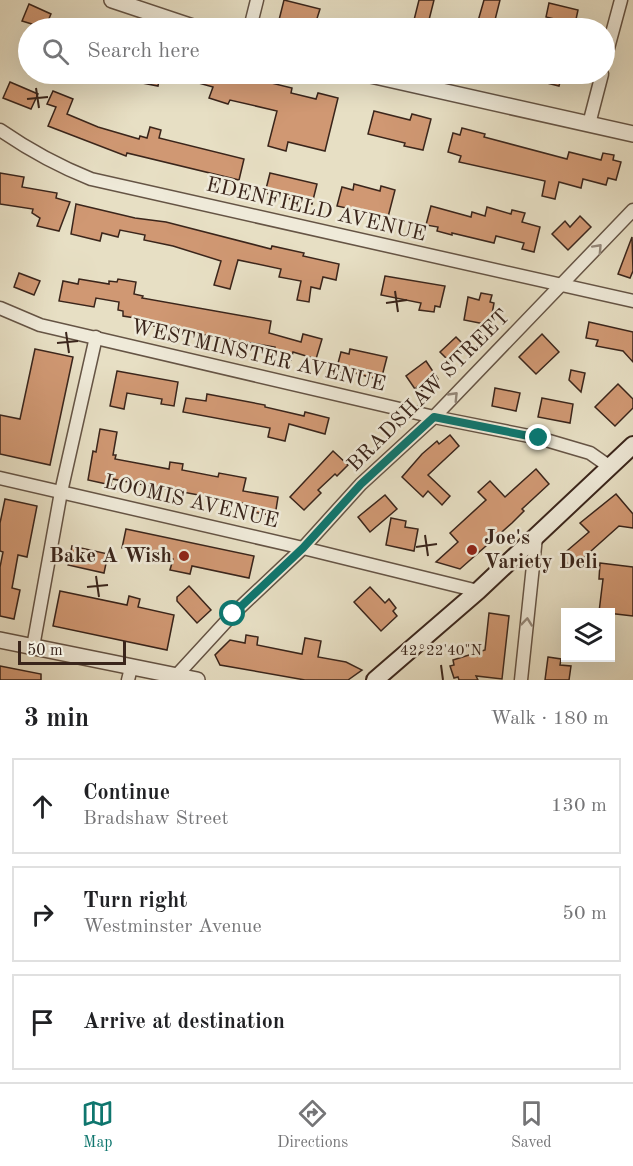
<!DOCTYPE html>
<meta charset="utf-8">
<style>
:root{--surface:#fff;--page:#f2f2f2;--text:#202124;--muted:#757577;--line:#e0e0e0;--accent:#0f766e}
body{margin:0;font-family:"Old Standard TT",serif;background:var(--page);color:var(--text)}
.controls{position:absolute;right:18px;bottom:18px;display:grid;overflow:hidden;border-radius:0px;box-shadow:0 6px 24px #0002}
.controls button{width:54px;height:54px;display:grid;place-items:center;padding:0;border:0;border-bottom:2px solid var(--line);background:var(--surface);color:var(--text);font:30px sans-serif}
.scale{position:absolute;left:18px;bottom:15px;width:108px;box-sizing:border-box;padding-left:6px;border:3px solid #3a251b;border-top:0;font-size:16px;line-height:21px;white-space:nowrap;color:#3a251b;-webkit-text-stroke:4px #efead9;paint-order:stroke}
.stop{position:absolute;width:18px;height:18px;margin:-14px;border:4px solid #0f766e;border-radius:50%;background:#fff}
.stop.end{background:#0f766e;border-color:#fff;box-shadow:0 2px 6px #0008}
.list{margin:0;padding:0;list-style:none}
h2{display:flex;justify-content:space-between;align-items:center;height:78px;margin:0;padding:0 24px;font-size:26px}
h2 small{font-size:20px;font-weight:400;color:var(--muted)}
.list li{display:grid;grid-template-columns:39px 1fr auto;gap:18px;align-items:center;box-sizing:border-box;height:96px;margin:0 12px 12px;padding:0 12px;border:2px solid var(--line);border-radius:0px}
.list b{display:block;font-size:22px;white-space:nowrap}
.list p{margin:0;font-size:20px;white-space:nowrap;color:var(--muted)}
.list em{font-size:20px;font-style:normal;color:var(--muted)}
.icon{flex:none;width:33px;height:33px;fill:none;stroke:currentColor;stroke-width:2;stroke-linecap:round;stroke-linejoin:round}
.map{position:relative;flex:none;width:633px;height:680px;overflow:hidden}
.search{position:absolute;background:var(--surface);box-shadow:0 6px 24px #0002;left:18px;right:18px;top:18px;height:66px;display:flex;align-items:center;gap:15px;box-sizing:border-box;padding:0 21px;border-radius:33px;color:var(--muted);font-size:22px}
.sheet{height:402px;background:var(--surface)}
nav{display:flex;justify-content:space-around;align-items:center;box-sizing:border-box;height:84px;border-top:2px solid var(--line);background:var(--surface);font-size:16px;color:var(--muted)}
nav a{display:grid;justify-items:center;gap:3px}
nav .on{color:var(--accent)}
.map>svg:first-child{display:block}
.building{fill:#d09873;stroke:#3a251b;stroke-width:1.5}
.lines{fill:none;stroke-linecap:round;stroke-linejoin:round}
.minor-casing{stroke:#655445;stroke-width:15}
.tertiary-casing{stroke:#655445;stroke-width:18}
.secondary-casing{stroke:#3a251b;stroke-width:20}
.minor{stroke:#efead9;stroke-width:12}
.tertiary{stroke:#efead9;stroke-width:15}
.secondary{stroke:#efead9;stroke-width:16}
.oneway{stroke:#94887a}
.route{stroke:#0f766e;stroke-width:8}
.ticks{fill:none;stroke:#3a251b;stroke-width:2}
.poi-dot{fill:#8f2418;stroke:#efead9;stroke-width:2}
.labels{text-anchor:middle;dominant-baseline:central;stroke-width:5;stroke-linejoin:round;paint-order:stroke}
.street-label{font-size:21px;fill:#3a251b;stroke:#efead9}
.poi-label{font-size:21px;font-weight:bold;fill:#3a251b;stroke:#efead9;text-anchor:start}
.ticks-label{font-size:15px;text-anchor:middle;fill:#3a251b;stroke:#efead9;stroke-width:5;stroke-linejoin:round;paint-order:stroke}
</style>
<div class="map">
<svg width="633" height="680" viewBox="0 0 633 680">
<rect width="100%" height="100%" fill="#e7dfc4"/>
<filter id="stains"><feTurbulence type="fractalNoise" baseFrequency=".00333" numOctaves="4"/><feColorMatrix values="0 0 0 0 .2 0 0 0 0 .09 0 0 0 0 .02 0 0 0 .5 -.17"/></filter>
<radialGradient id="worn" r=".72"><stop offset=".6" stop-color="#630" stop-opacity="0"/><stop offset="1" stop-color="#630" stop-opacity=".3"/></radialGradient>
<g class="building">
<polygon points="284,0 320,9 314,28 279,20"/>
<polygon points="419,0 434,0 427,28 412,28"/>
<polygon points="484,0 500,0 493,28 476,28"/>
<polygon points="549,3 578,10 575,24 546,17"/>
<polygon points="29,4 51,14 45,28 22,21"/>
<polygon points="122,74 160,74 158,86 121,79"/>
<polygon points="177,74 265,74 263,81 292,88 291,93 316,99 318,93 338,98 325,151 288,142 286,151 268,146 277,111 230,100 228,104 209,98 213,87 177,77"/>
<polygon points="528,74 562,74 559,86 527,78"/>
<polygon points="10,82 38,94 31,109 3,98"/>
<polygon points="53,91 73,99 67,114 98,127 139,139 140,136 147,138 150,127 161,130 159,138 244,159 239,180 127,153 126,156 48,126 56,107 47,104"/>
<polygon points="374,111 410,120 412,114 431,119 423,150 404,146 405,143 368,134"/>
<polygon points="462,128 485,134 484,137 567,159 569,152 601,160 603,153 614,155 613,160 621,162 616,180 608,178 606,185 583,179 581,188 559,182 555,199 542,196 545,181 459,162 461,156 448,152 453,133 460,135"/>
<polygon points="0,173 24,177 22,187 57,193 56,198 70,202 59,231 37,226 40,218 32,213 33,209 0,204"/>
<polygon points="270,173 317,184 312,204 265,193"/>
<polygon points="354,184 380,191 381,186 395,190 388,217 337,206 342,187 353,190"/>
<polygon points="76,204 135,218 166,222 271,249 272,246 304,253 303,256 339,264 336,280 323,277 320,289 311,287 309,302 297,300 301,281 279,277 281,269 238,260 230,289 214,285 221,261 173,246 144,240 145,235 120,230 118,237 102,233 100,241 71,234"/>
<polygon points="431,206 471,217 472,212 485,216 487,207 511,214 512,210 525,213 522,222 540,227 534,252 522,249 524,243 496,236 494,243 452,233 452,235 437,231 438,227 426,225"/>
<polygon points="580,216 591,227 568,250 552,234 565,221 570,227"/>
<polygon points="632,237 633,271 630,278 618,274"/>
<polygon points="19,273 40,281 34,295 14,287"/>
<polygon points="385,276 445,286 440,307 435,306 434,312 419,310 421,303 381,295"/>
<polygon points="79,279 109,284 109,281 117,282 118,279 136,282 134,294 143,296 142,298 271,321 269,333 301,342 303,334 322,339 316,359 293,352 291,360 273,355 275,347 147,325 148,320 123,316 123,311 118,310 119,302 96,298 94,307 59,301 63,281 78,284"/>
<polygon points="481,293 492,295 490,302 494,303 490,325 464,320 468,297 479,300"/>
<polygon points="589,322 633,332 633,362 623,351 596,346 598,340 586,338"/>
<polygon points="542,334 559,352 536,374 519,357"/>
<polygon points="456,337 468,349 452,364 440,352"/>
<polygon points="35,349 73,357 50,465 0,454 0,415 20,419"/>
<polygon points="350,349 387,357 381,380 354,373 353,376 336,371 341,352 349,354"/>
<polygon points="426,361 438,379 422,391 418,386 415,389 406,376"/>
<polygon points="571,370 585,373 581,392 569,380"/>
<polygon points="117,371 178,382 174,406 161,404 162,399 127,393 124,409 110,406"/>
<polygon points="618,384 633,399 633,408 615,426 595,407"/>
<polygon points="495,388 520,393 516,411 492,406"/>
<polygon points="207,394 265,405 265,407 304,416 305,412 329,418 325,434 289,424 285,441 268,437 270,428 183,412 186,398 206,401"/>
<polygon points="542,398 573,404 570,423 538,417"/>
<polygon points="100,429 117,432 113,455 116,455 115,459 169,469 170,462 183,464 182,470 218,477 219,473 246,478 243,491 278,497 275,516 252,512 253,505 112,479 111,485 88,480 93,451 96,452"/>
<polygon points="450,435 459,446 428,475 450,496 442,505 428,491 423,497 402,477 422,454 437,441 439,444"/>
<polygon points="333,451 348,465 337,476 335,474 318,490 321,493 304,510 290,497"/>
<polygon points="536,469 549,484 522,509 524,511 512,523 460,569 436,562 458,542 450,533 486,500 478,492 490,481 505,497"/>
<polygon points="616,494 633,514 633,528 619,526 572,568 561,556 589,532 580,523"/>
<polygon points="385,495 397,509 370,532 358,517"/>
<polygon points="5,499 37,506 27,557 18,555 12,588 20,590 14,619 0,616 0,567 3,552 0,551 0,523"/>
<polygon points="391,518 406,521 405,527 418,529 414,551 386,545"/>
<polygon points="126,529 254,556 249,578 192,566 190,574 170,570 173,559 122,548"/>
<polygon points="72,546 108,554 104,573 68,565"/>
<polygon points="600,563 633,567 633,616 599,612 603,579 599,579"/>
<polygon points="189,586 211,610 197,623 177,601 177,597"/>
<polygon points="370,587 385,603 389,599 396,608 393,611 397,616 381,631 354,602"/>
<polygon points="60,591 127,605 129,596 140,599 138,607 174,615 167,650 53,626"/>
<polygon points="489,613 509,616 502,679 476,676 478,680 459,680 458,677 454,678 450,666 454,665 453,660 485,650"/>
<polygon points="246,635 258,637 257,645 302,654 305,638 321,641 318,657 346,662 362,670 348,680 305,680 220,665 215,655 230,640 245,643"/>
<polygon points="548,657 561,659 560,665 571,666 569,680 545,680"/>
<polygon points="0,666 41,674 41,680 0,680"/>
</g>
<g class="lines">
<defs>
<g id="minor">
<polyline points="250,28 257,0"/>
<polyline points="604,63 621,0"/>
<polyline points="589,124 602,74"/>
<path d="M0 130C29 150 58 166 91 179L633 301"/>
<polyline points="0,308 40,325 434,417 539,438 590,453 610,467"/>
<polyline points="0,478 303,548 478,591"/>
<polyline points="33,647 61,492 96,337"/>
<polyline points="176,676 233,614 303,548 361,484 434,417 633,210"/>
<polyline points="128,680 131,668"/>
<polyline points="521,680 536,537"/>
</g>
<g id="tertiary">
<polyline points="112,0 196,28"/>
<polyline points="366,74 633,134"/>
<polyline points="0,640 197,680"/>
</g>
<polyline id="secondary" points="375,680 478,591 633,445"/>
</defs>
<use href="#minor" class="minor-casing"/>
<use href="#tertiary" class="tertiary-casing"/>
<use href="#secondary" class="secondary-casing"/>
<use href="#minor" class="minor"/>
<use href="#tertiary" class="tertiary"/>
<use href="#secondary" class="secondary"/>
</g>
<defs><path id="oneway-chevron" d="M-2-3.5L2.5 0L-2 3.5" fill="none" stroke-width="1.6" stroke-linecap="round" stroke-linejoin="round" transform="scale(1.5)"/></defs>
<g class="oneway">
<use href="#oneway-chevron" transform="translate(598 248) rotate(-47)"/>
<use href="#oneway-chevron" transform="translate(454 396) rotate(-46)"/>
<use href="#oneway-chevron" transform="translate(527 622) rotate(-84)"/>
</g>
<g class="lines">
<polyline class="route" points="233,614 303,548 361,484 434,417 539,438"/>
</g>
<path class="ticks" d="M36 88 39 108M27 99 48 97M395 291 398 312M386 303 407 300M66 332 69 353M57 343 78 341M425 535 428 556M416 547 437 544M96 576 99 597M87 587 108 585M441 665 443 680"/>
<g class="poi-dot">
<circle cx="472" cy="550" r="6"/>
<circle cx="184" cy="556" r="6"/>
</g>
<g class="labels">
<g class="street-label">
<text transform="translate(316 210) rotate(13)">EDENFIELD AVENUE</text>
<text transform="translate(258 356) rotate(13)">WESTMINSTER AVENUE</text>
<text transform="translate(429 391) rotate(-45)">BRADSHAW STREET</text>
<text transform="translate(191 502) rotate(13)">LOOMIS AVENUE</text>
</g>
<g class="poi-label">
<text x="484" y="538">Joe's<tspan x="484" dy="24">Variety Deli</tspan></text>
<text x="172" y="556" text-anchor="end">Bake A Wish</text>
</g>
</g>
<g class="ticks-label">
<text x="441" y="655">42°22'40"N</text>
</g>
<rect width="100%" height="100%" filter="url(#stains)"/>
<rect width="100%" height="100%" fill="url(#worn)"/>
</svg>
<div class="controls">
<button><svg class="icon" aria-label="layers" viewBox="0 0 24 24"><path d="M12 4l9 5-9 5-9-5zM3 14l9 5 9-5"/></svg></button>
</div>
<div class="scale">50 m</div>
<div class="stop" style="left:233px;top:614px"></div>
<div class="stop end" style="left:539px;top:438px"></div>
<div class="search"><svg class="icon" aria-label="search" viewBox="0 0 24 24"><circle cx="10" cy="10" r="6"/><path d="M15 15l6 6"/></svg>Search here</div>
</div>
<section class="sheet">
<h2>3 min<small>Walk · 180 m</small></h2>
<ul class="list">
<li><svg class="icon" aria-label="ahead" viewBox="0 0 24 24"><path d="M12 20V5M6 11l6-6 6 6"/></svg><div><b>Continue</b><p>Bradshaw Street</p></div><em>130 m</em></li>
<li><svg class="icon" aria-label="right" viewBox="0 0 24 24"><path d="M7 20v-9h11M14 6l5 5-5 5"/></svg><div><b>Turn right</b><p>Westminster Avenue</p></div><em>50 m</em></li>
<li><svg class="icon" aria-label="arrive" viewBox="0 0 24 24"><path d="M6 21V4h12l-3 4 3 4H6"/></svg><div><b>Arrive at destination</b></div></li>
</ul>
</section>
<nav>
<a class="on"><svg class="icon" aria-label="map" viewBox="0 0 24 24"><path d="M3 6l6-2 6 2 6-2v14l-6 2-6-2-6 2zM9 4v14M15 6v14"/></svg>Map</a>
<a><svg class="icon" aria-label="directions" viewBox="0 0 24 24"><path d="M12 3l9 9-9 9-9-9zM9 14v-3h6M13 9l2 2-2 2"/></svg>Directions</a>
<a><svg class="icon" aria-label="saved" viewBox="0 0 24 24"><path d="M7 4h10v16l-5-4-5 4z"/></svg>Saved</a>
</nav>
